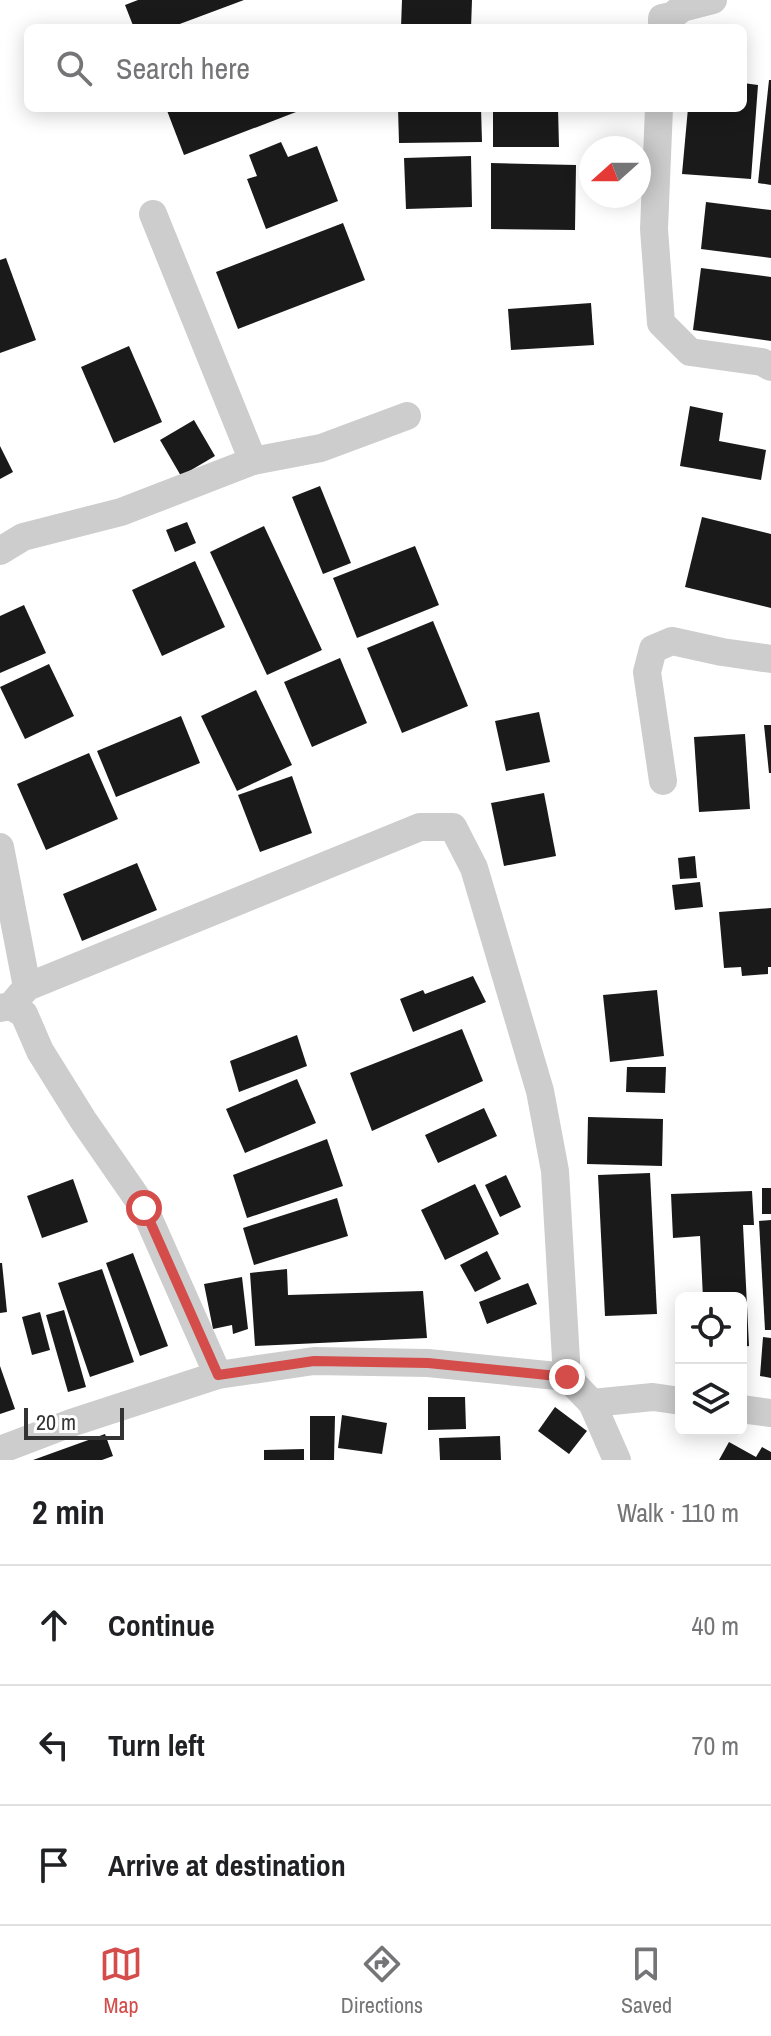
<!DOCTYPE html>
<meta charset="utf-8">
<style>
:root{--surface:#fff;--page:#f2f2f2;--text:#202124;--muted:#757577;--line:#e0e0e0;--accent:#d44d4a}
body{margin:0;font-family:"Archivo Narrow",sans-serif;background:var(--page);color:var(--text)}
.controls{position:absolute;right:24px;bottom:24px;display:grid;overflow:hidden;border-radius:12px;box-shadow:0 4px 20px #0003}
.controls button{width:72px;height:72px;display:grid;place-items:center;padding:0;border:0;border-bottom:2px solid var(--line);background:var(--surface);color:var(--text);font:40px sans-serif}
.compass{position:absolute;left:579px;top:136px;width:72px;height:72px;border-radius:50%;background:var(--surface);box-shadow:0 4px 20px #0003;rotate:249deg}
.scale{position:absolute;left:24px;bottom:20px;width:100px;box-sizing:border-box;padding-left:8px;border:4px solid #333;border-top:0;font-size:22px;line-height:28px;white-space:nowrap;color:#333;-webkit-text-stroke:6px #fff;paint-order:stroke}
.stop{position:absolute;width:24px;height:24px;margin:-18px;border:6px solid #d44d4a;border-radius:50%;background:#fff}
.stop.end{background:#d44d4a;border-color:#fff;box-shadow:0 2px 8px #0008}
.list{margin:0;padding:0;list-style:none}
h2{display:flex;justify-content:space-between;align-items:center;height:104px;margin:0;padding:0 32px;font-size:34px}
h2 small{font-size:26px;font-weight:400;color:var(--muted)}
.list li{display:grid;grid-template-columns:52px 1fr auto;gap:24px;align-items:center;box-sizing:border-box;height:120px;padding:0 32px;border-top:2px solid var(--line)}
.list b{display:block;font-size:30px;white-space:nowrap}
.list em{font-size:26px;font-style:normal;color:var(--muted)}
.icon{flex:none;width:44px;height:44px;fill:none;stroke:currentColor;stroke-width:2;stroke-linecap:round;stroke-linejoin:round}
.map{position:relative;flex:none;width:771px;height:1460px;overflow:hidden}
.search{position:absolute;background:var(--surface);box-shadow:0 4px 20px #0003;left:24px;right:24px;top:24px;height:88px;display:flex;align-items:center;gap:20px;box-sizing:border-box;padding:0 28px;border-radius:12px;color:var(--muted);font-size:30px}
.sheet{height:464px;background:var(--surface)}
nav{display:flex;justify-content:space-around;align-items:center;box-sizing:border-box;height:112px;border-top:2px solid var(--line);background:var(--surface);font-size:22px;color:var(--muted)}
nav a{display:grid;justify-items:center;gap:4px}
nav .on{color:var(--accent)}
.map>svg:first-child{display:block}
.building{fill:#1a1a1a}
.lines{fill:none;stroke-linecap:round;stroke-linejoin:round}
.minor{stroke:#cdcdcd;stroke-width:28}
.route{stroke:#d44d4a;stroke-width:10}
</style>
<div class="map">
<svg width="771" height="1460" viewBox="0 0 771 1460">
<rect width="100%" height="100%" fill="#fff"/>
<g class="building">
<polygon points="138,0 244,0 169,28 134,28 125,5"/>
<polygon points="402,0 472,0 471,28 401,27"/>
<polygon points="769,80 771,80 771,185 758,183"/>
<polygon points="743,83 758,85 751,179 682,174 688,108 743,108"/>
<polygon points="166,108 294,108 296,112 184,155"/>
<polygon points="398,108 481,108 482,142 399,143"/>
<polygon points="493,108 558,108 559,147 493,147"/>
<polygon points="281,142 288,157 317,146 338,201 266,229 247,179 257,176 249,155"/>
<polygon points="471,156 472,207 406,209 404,158"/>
<polygon points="491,163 576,165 575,230 491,229"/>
<polygon points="706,202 771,210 771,258 701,249"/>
<polygon points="343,223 365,280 238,329 216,272"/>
<polygon points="6,258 36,340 0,353 0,260"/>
<polygon points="701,268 771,277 771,341 693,330"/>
<polygon points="591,303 594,345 511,350 508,309"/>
<polygon points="129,346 162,422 114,443 81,367"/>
<polygon points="690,406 723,413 719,441 766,450 761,480 680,466"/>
<polygon points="194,420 215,456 181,476 160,440"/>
<polygon points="0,446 13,472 0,479"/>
<polygon points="320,486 351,563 323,574 292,497"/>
<polygon points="702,517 771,534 771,608 685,587"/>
<polygon points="187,522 196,543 175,552 166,530"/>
<polygon points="264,526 322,650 267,675 210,552"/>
<polygon points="415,546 439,605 357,638 333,578"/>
<polygon points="195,561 225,627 162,656 132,590"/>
<polygon points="24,605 46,653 0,673 0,616"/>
<polygon points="433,621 468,706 402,733 367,648"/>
<polygon points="340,658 367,723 312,747 284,682"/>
<polygon points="49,664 74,716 25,739 0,687"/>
<polygon points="256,690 292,765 237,791 201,716"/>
<polygon points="539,712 550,762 506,771 495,721"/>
<polygon points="181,716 200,763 116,797 97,751"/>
<polygon points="764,725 771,725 771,773 769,773"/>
<polygon points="745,734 750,809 699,812 694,737"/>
<polygon points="89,753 118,819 46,850 17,784"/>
<polygon points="292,776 312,833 260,852 238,795"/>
<polygon points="544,793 556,856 504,866 491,803"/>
<polygon points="695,856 697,878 680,879 678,858"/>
<polygon points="137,863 157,910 82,941 63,894"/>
<polygon points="700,882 703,907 675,910 672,885"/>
<polygon points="771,908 771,967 768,967 768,974 742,976 741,967 724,968 719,912"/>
<polygon points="473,976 486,1002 413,1032 400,999 423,990 425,994"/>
<polygon points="657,990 664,1056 610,1062 603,995"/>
<polygon points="462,1029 483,1081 372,1131 350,1073"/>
<polygon points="297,1035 307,1066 239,1092 230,1061"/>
<polygon points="627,1067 666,1067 665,1093 626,1092"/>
<polygon points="297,1079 316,1123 245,1153 226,1109"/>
<polygon points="484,1108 497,1136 438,1163 425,1135"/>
<polygon points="588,1117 663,1119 662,1166 587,1164"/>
<polygon points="327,1139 343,1186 247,1218 233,1175"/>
<polygon points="650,1173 657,1314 605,1316 598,1175"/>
<polygon points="506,1175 521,1207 500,1217 485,1185"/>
<polygon points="73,1179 88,1222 42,1238 27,1196"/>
<polygon points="475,1184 499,1234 445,1260 421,1210"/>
<rect x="762" y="1188" width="9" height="26"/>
<polygon points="752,1191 754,1225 743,1225 749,1346 741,1347 741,1298 703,1298 700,1236 673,1238 671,1194"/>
<polygon points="337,1198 348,1236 254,1265 243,1228"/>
<polygon points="771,1220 771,1330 765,1330 759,1221"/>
<polygon points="487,1251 501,1279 475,1292 460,1265"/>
<polygon points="133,1253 168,1346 140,1356 106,1263"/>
<polygon points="0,1263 2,1263 7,1312 0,1313"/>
<polygon points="102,1269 134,1362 90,1377 58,1283"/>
<polygon points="287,1269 288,1295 423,1291 427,1338 255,1346 250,1273"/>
<polygon points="242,1277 248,1329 233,1334 232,1325 213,1329 204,1284"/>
<polygon points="528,1283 537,1304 487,1324 479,1302"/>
<polygon points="64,1310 86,1387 68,1392 46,1315"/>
<polygon points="40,1312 50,1350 32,1355 22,1317"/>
<polygon points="763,1337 771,1338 771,1378 760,1376"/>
<polygon points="0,1366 15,1409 0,1414"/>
<polygon points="428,1397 465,1397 466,1429 428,1430"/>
<polygon points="555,1407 587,1431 569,1454 538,1431"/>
<polygon points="342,1415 387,1423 382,1454 338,1448"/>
<polygon points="310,1416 335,1416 334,1460 310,1460"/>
<polygon points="105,1434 113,1456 102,1460 33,1460"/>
<polygon points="500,1436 501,1460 440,1460 439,1438"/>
<polygon points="729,1442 756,1457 762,1447 771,1452 771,1460 719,1460"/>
<polygon points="304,1449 304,1460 264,1460 264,1450"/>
</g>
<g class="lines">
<g class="minor">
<polyline points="662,28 662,18 672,16 682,8 713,0"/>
<polyline points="659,108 654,229 661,323 690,352 762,362 771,367"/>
<polyline points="153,214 253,461"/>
<polyline points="0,551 23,537 121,512 253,461 321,448 407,416"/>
<polyline points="663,781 647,672 653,649 672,641 722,652 771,659"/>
<polyline points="0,847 27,987"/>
<polyline points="11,1006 24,1014 40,1051 83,1120 144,1208 218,1375"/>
<polyline points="0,1008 11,1006 27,987 420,827 453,827 474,868 540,1091 555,1171 567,1377"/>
<polyline points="592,1403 617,1460"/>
<polyline points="741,1409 771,1413"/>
<polyline points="0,1450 71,1423 218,1375 314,1361 428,1363 567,1377 592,1403 653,1397 681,1401"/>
</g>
</g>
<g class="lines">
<polyline class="route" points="144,1208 218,1375 314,1361 428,1363 567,1377"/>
</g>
</svg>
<div class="controls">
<button><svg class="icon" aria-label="locate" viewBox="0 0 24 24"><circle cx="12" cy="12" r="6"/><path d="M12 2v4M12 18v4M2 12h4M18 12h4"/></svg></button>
<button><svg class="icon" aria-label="layers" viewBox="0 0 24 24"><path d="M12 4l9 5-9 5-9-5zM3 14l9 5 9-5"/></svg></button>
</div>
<svg class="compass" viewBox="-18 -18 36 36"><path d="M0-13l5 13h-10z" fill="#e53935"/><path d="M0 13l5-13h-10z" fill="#757577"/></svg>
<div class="scale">20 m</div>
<div class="stop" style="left:144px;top:1208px"></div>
<div class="stop end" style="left:567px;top:1377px"></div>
<div class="search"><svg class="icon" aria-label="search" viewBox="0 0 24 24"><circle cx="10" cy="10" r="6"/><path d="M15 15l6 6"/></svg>Search here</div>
</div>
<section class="sheet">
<h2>2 min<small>Walk · 110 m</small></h2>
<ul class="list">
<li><svg class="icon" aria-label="ahead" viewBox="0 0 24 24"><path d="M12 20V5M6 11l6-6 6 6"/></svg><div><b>Continue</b></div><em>40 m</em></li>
<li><svg class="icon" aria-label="left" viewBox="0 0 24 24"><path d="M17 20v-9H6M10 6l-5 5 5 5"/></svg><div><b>Turn left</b></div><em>70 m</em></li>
<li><svg class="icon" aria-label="arrive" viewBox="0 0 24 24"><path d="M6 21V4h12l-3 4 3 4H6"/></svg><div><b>Arrive at destination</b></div></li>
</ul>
</section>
<nav>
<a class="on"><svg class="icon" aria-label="map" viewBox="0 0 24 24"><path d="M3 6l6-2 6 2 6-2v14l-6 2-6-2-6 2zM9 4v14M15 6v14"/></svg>Map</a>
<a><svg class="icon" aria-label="directions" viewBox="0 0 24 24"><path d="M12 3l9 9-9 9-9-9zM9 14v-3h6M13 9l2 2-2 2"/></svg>Directions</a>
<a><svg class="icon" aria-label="saved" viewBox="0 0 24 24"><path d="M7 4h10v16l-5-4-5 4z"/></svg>Saved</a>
</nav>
